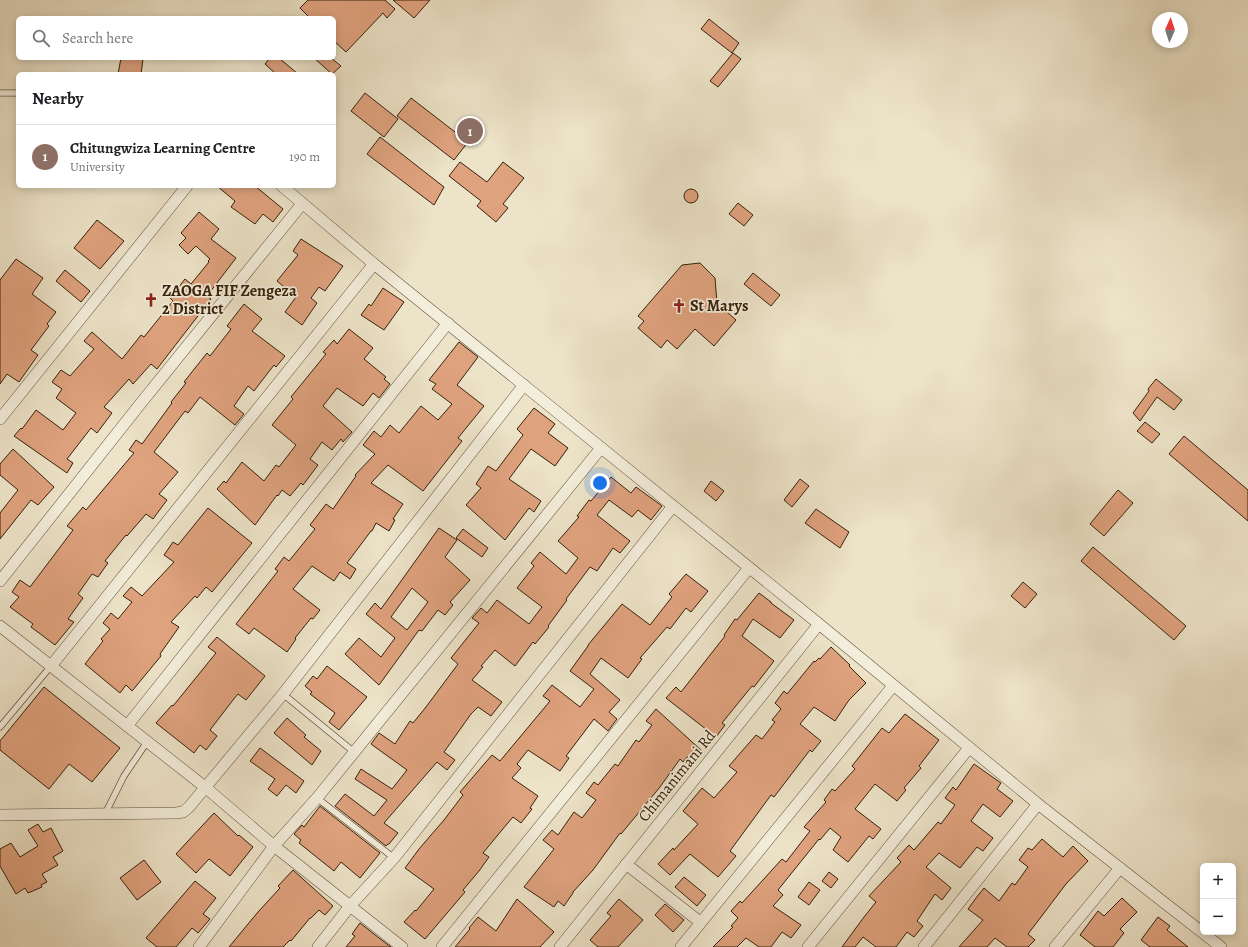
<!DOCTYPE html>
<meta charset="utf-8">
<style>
:root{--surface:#fff;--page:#f2f2f2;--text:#202124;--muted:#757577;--line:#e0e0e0;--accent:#7c3aed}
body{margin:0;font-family:Alegreya,serif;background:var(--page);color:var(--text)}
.controls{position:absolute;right:12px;bottom:12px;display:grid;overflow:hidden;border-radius:6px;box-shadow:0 2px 10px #0003}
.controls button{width:36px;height:36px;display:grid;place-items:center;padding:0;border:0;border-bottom:1px solid var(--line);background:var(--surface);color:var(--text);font:20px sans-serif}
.compass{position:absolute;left:1152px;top:12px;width:36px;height:36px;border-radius:50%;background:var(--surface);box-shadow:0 2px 10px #0003;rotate:3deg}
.you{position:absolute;left:600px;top:483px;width:14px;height:14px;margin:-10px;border:3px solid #fff;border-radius:50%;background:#1a73e8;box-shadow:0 0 0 6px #1a73e833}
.badge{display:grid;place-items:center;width:26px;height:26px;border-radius:50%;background:var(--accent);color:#fff;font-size:13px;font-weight:700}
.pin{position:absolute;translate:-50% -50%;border:2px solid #fff;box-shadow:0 1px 4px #0006}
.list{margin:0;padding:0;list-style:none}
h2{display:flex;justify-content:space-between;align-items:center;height:52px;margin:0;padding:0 16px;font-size:17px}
h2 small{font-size:13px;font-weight:400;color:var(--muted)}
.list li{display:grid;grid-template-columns:26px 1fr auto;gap:12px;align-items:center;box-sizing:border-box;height:64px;padding:0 16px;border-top:1px solid var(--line)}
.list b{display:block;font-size:15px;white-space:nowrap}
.list p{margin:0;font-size:13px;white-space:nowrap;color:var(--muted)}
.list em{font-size:13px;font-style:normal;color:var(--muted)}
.icon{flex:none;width:22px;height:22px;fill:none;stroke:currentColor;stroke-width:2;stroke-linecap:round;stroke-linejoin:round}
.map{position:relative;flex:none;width:1248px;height:947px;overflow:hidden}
.search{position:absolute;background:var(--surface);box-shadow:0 2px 10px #0003;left:16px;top:16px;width:320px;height:44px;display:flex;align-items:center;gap:10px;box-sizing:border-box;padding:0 14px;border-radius:6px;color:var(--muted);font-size:15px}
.panel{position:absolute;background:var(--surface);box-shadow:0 2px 10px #0003;left:16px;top:72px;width:320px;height:116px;border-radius:6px}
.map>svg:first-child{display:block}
.building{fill:#dfa27e;stroke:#36210a;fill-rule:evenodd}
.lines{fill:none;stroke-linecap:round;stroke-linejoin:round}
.service-casing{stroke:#64523a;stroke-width:7}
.minor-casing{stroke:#64523a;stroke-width:12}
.service{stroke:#f3eddb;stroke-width:5.5}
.minor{stroke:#f3eddb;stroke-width:11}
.labels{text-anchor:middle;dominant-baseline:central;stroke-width:3.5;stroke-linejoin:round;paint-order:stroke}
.poi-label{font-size:16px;font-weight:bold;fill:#36210a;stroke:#f3eddb;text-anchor:start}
.street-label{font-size:16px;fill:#36210a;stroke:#f3eddb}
</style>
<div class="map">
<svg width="1248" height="947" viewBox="0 0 1248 947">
<rect width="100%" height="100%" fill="#ede3c8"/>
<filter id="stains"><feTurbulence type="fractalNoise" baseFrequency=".005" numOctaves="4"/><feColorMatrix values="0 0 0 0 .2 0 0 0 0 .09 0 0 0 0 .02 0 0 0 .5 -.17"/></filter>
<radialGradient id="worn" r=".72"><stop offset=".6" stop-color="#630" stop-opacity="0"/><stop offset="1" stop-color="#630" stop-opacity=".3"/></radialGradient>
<g class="building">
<polygon points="308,0 385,0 395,9 387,18 383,13 346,52 334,41 334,18 310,18 300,8"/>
<polygon points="393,0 430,0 414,18"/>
<polygon points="709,19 739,43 732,53 701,29"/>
<polygon points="733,53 741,59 718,87 710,81"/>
<polygon points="121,58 143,59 141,74 118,74"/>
<polygon points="270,58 279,58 298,74 276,74 265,64"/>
<polygon points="314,58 331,58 341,66 332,74"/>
<polygon points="365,93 398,119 384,137 351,111"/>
<polygon points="411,98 468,142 454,160 397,116"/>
<polygon points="380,137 444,187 434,205 367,154"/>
<polygon points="460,162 487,182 503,162 524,178 503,204 508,208 496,222 477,206 481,201 449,176"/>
<polygon points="217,186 255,186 283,209 273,222 263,214 255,224 231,207 235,201"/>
<circle cx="691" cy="196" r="7"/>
<polygon points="738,203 753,215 744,226 729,214"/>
<polygon points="199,212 219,229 211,239 236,258 207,296 211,299 157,369 151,364 133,384 129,379 104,407 112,413 97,433 91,428 67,459 73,463 67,473 14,436 21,428 22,429 36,410 63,430 76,413 56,398 62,389 52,382 61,370 70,376 94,349 84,341 92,332 122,359 141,335 144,337 173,301 170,298 185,279 191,284 209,262 208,261 210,259 196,246 188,254 179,245 186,238 181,233"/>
<polygon points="97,220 124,241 100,269 74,248"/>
<polygon points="301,239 343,266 325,291 319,287 311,298 317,303 302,325 285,312 296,297 277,281 298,255 293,251"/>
<polygon points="16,259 43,278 32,294 56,312 47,324 49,326 31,350 38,355 19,382 7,374 0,384 0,280"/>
<polygon points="700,263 715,278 717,303 736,320 714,346 695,329 677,349 667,340 661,348 638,328 644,321 638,316 682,265"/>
<polygon points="65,270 90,291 81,302 56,281"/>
<polygon points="753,273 780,295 771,306 744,284"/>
<polygon points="383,288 404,302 384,330 361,315 369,304 371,306"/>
<polygon points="244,304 262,319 252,331 285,356 276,367 274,365 254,391 248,386 234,406 244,414 235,425 200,397 188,413 185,411 154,452 178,472 159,494 167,500 153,519 146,514 127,536 126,535 105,561 108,563 98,577 92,574 78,594 83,598 68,619 74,622 55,645 31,627 33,624 10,607 19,597 12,592 20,580 30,587 73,530 67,526 83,507 86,510 134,453 129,450 136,440 142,444 172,403 171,402 186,383 184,382 207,353 210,356 231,329 227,326"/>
<polygon points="349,329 373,348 364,359 386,377 384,379 390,384 379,398 373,393 363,406 337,388 323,406 352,432 343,442 341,439 332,450 322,442 310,459 318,465 303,485 301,483 290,496 282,490 278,496 277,495 255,525 217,489 224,481 226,483 242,462 264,481 276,465 279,467 296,445 272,425 293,399 291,397 326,354 323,352 334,340 337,344"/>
<polygon points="459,342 478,357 457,385 484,406 458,438 462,441 423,491 388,465 371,483 403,504 393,519 395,520 389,531 376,523 372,531 371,531 347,563 356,569 350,579 340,572 334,581 312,566 293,589 320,610 313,619 311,618 295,638 296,639 287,652 254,628 249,634 236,624 278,571 275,569 284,557 289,561 315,529 310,525 326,504 333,509 356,476 355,475 375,454 363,445 374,431 381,437 390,425 399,433 421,406 438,420 452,404 432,389 436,384 429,380"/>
<polygon points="1156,379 1182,400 1174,410 1157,397 1140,421 1133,413 1149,391 1148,389"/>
<polygon points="534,408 555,424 548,433 568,448 555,466 531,449 509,479 541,501 534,512 529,508 505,540 466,505 481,488 476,484 488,466 496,471 523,435 517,429"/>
<polygon points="1145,422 1160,434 1152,443 1137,431"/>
<polygon points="1184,436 1248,490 1248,521 1169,454"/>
<polygon points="13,449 54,487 38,505 31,500 0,539 0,513 18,490 0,475 0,464"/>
<polygon points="611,477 631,493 636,487 662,506 651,520 638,510 632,517 609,500 597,515 630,541 620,553 613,548 597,571 590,567 566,599 567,600 548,626 549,627 535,644 533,642 515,666 495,650 481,666 483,667 472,680 502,702 491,716 478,707 471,714 444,752 455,760 447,770 437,762 384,823 398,833 389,844 388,844 386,846 335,806 345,794 374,816 387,800 355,779 361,769 392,789 407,770 371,744 379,733 395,744 410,721 413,723 426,707 458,664 451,658 479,623 472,618 481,608 487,613 497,600 529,624 542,607 517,588 534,566 531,563 540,552 566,574 578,558 558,541 579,517 577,516 589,500 591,501"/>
<polygon points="800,479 809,486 792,507 784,500"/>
<polygon points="711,481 724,491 716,501 704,491"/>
<polygon points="1118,490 1133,503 1104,536 1090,524"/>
<polygon points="208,508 252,543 212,592 206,587 197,598 195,596 171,622 179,627 160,654 161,656 132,691 126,685 120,693 85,664 103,641 101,639 110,629 103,623 111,613 118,619 132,602 123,596 131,587 142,596 174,562 164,555 173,542 178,545"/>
<polygon points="816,509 849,532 840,548 805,523"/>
<path d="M439 528 457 540 445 557 470 580 450 602 453 605 445 615 438 610 422 631 419 630 379 685 345 654 359 638 381 657 395 638 366 614 375 603 381 609ZM412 588 428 602 407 630 391 617Z"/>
<polygon points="463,529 488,548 482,557 456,538"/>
<polygon points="1093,547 1186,626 1174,640 1081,561"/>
<polygon points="686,574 708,591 691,612 686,608 670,629 667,627 640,658 642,659 628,678 601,658 590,674 620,700 609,712 617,719 608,731 594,719 566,756 569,758 560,771 528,750 517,764 521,768 512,778 538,796 530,808 532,809 521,823 513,817 507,824 483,853 489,857 479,871 463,890 465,892 425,939 404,922 415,910 416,911 434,889 405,868 419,849 444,820 463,795 460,792 492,755 500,761 550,701 543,696 552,685 580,707 594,689 570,671 588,646 588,645 622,604 650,625 672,597 669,594"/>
<polygon points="1023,582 1037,594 1025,608 1011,596"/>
<polygon points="759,593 771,602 771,603 794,620 780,638 753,619 742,636 774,661 754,687 752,686 722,723 725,725 716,737 666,698 676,687 681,692 725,636 724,635 735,619 737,620"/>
<polygon points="217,637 265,676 246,700 238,694 233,700 210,730 217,736 206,750 200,745 194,753 156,723 172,705 173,706 216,653 208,647"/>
<polygon points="831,647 850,665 849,666 866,683 849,700 835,721 814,707 800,724 821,741 812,752 810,750 774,797 771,795 730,851 736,856 718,877 690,854 670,875 658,864 673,848 674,850 698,824 683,811 702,788 714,798 737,772 729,766 756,735 762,739 775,722 772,720 781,709 775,703 784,691 787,694 814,661 815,662 819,658 820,659"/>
<polygon points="327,666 367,697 339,730 329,722 335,713 310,694 312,692 305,686 313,676 317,679"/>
<polygon points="44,687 120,748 92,782 69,764 49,789 0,750 0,741"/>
<polygon points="656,709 702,751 694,760 687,757 683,762 680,759 660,787 621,834 620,833 593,870 573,892 573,893 564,906 558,901 554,907 524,887 554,849 543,840 552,830 558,835 574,812 582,818 596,800 586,793 594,782 598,785 615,764 618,766 636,740 639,742 652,725 646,721"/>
<polygon points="905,714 939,740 919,766 921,768 904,788 906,790 897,801 875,784 855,809 881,829 873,839 869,836 848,862 833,850 841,837 830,828 820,840 819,839 778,890 783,895 773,906 801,925 791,938 782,932 771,947 759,947 746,938 737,947 713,947 733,927 731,926 738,918 731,911 740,901 742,903 782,859 786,862 810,831 804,827 826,802 824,800 832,789 835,791 855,769 852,766 882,728 889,733"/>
<polygon points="287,718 306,735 304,737 321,751 312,765 274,733"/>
<polygon points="260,748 304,781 296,793 286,785 277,796 268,789 275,779 250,761"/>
<polygon points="974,764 1001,783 997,789 1013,801 1000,817 983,804 971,821 993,838 983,851 977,847 960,868 939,853 926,867 951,888 942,900 935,894 917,921 923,926 914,937 907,932 896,947 876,947 863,937 855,947 842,947 864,917 876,902 869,896 901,862 897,858 909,845 914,850 938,822 941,824 955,805 945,798 953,787 956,790"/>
<polygon points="320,806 380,853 360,878 341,862 334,871 299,843 301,840 294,834 302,825 304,827"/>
<polygon points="214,813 238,836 239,835 253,847 230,876 209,859 196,873 176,854"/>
<polygon points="38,824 43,832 51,828 63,851 53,857 58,865 42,874 47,882 41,885 42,887 28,893 25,888 16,894 0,866 0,849 11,843 20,857 38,846 28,830"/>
<polygon points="1042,839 1063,857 1073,846 1088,861 1066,884 1028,934 1035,940 1028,947 1007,947 995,938 987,947 959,947 983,920 968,909 976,898 984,888 999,901 1012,883 1015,885 1028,867 1019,860 1028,848 1032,850"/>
<polygon points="144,860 161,882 137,900 120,878"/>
<polygon points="293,870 333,906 325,915 319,910 311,918 310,918 291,941 290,940 283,947 229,947 258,912 280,888 278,886"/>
<polygon points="829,872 838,879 831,888 822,881"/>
<polygon points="684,877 706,895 697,906 675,887"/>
<polygon points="195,881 216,898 203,914 210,919 198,933 192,928 176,947 157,947 146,938"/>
<polygon points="809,882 820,890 809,905 798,897"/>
<polygon points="1122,898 1137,912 1120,929 1124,933 1113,947 1095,947 1080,935 1098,911 1104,916"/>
<polygon points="517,899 554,932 540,947 455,947 470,929 469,928 478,917 496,931"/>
<polygon points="619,899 643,920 618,947 598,947 590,940 611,916 607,913"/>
<polygon points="665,904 684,920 673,932 655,915"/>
<polygon points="1158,917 1170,926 1167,930 1188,947 1150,947 1141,940"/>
<polygon points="360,923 379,938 391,947 346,947 355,936 352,934"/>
</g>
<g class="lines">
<defs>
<g id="service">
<polyline points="0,93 18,93"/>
<polyline points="283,694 354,752"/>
<polyline points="0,727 51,666"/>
<polyline points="317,798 394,858"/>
<polyline points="105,814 124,776 147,742"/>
</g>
<g id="minor">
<polyline points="282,186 374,264 819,624 1038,804 1221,947"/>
<polyline points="0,419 187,186"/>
<polyline points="0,581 141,403 302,204"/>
<polyline points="0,626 205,787 274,846 402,947"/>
<polyline points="51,666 374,264"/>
<polyline points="127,726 448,323"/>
<polyline points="0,815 176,813 183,812 189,807 283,694 524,385"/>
<polyline points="626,864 700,922"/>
<polyline points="199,947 274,846 317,798 601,448"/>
<polyline points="318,947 350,906 394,858 673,506"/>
<polyline points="442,947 749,568"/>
<polyline points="560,947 819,624"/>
<polyline points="681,947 893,686"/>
<polyline points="808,947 969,748"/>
<polyline points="924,947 1038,804"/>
<polyline points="1055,947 1120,868"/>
</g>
</defs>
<use href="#service" class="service-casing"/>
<use href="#minor" class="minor-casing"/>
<use href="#service" class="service"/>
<use href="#minor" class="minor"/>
</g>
<defs>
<symbol id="church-bare" viewBox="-9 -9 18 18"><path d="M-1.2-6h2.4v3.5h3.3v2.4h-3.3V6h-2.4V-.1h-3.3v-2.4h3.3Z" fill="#8f2418" stroke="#f3eddb" stroke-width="2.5" paint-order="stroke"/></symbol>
</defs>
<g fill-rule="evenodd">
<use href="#church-bare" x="141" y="290" width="20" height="20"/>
<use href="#church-bare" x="669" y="296" width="20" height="20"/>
</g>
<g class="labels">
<g class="poi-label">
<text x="162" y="291">ZAOGA FIF Zengeza<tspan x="162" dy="18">2 District</tspan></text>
<text x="690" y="306">St Marys</text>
</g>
<g class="street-label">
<text transform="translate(677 776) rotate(-51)">Chimanimani Rd</text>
</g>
</g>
<rect width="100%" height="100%" filter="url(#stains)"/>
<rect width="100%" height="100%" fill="url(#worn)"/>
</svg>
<div class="controls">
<button>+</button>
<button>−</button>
</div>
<svg class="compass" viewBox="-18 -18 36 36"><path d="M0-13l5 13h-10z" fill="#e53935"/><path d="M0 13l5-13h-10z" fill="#757577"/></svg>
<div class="you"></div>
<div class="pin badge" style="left:470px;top:131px;background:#8d6e63">1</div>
<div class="search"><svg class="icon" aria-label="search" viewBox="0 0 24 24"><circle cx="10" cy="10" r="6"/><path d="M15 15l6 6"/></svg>Search here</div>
<section class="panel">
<h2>Nearby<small></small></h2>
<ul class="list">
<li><span class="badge" style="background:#8d6e63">1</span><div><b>Chitungwiza Learning Centre</b><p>University</p></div><em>190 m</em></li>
</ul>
</section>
</div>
